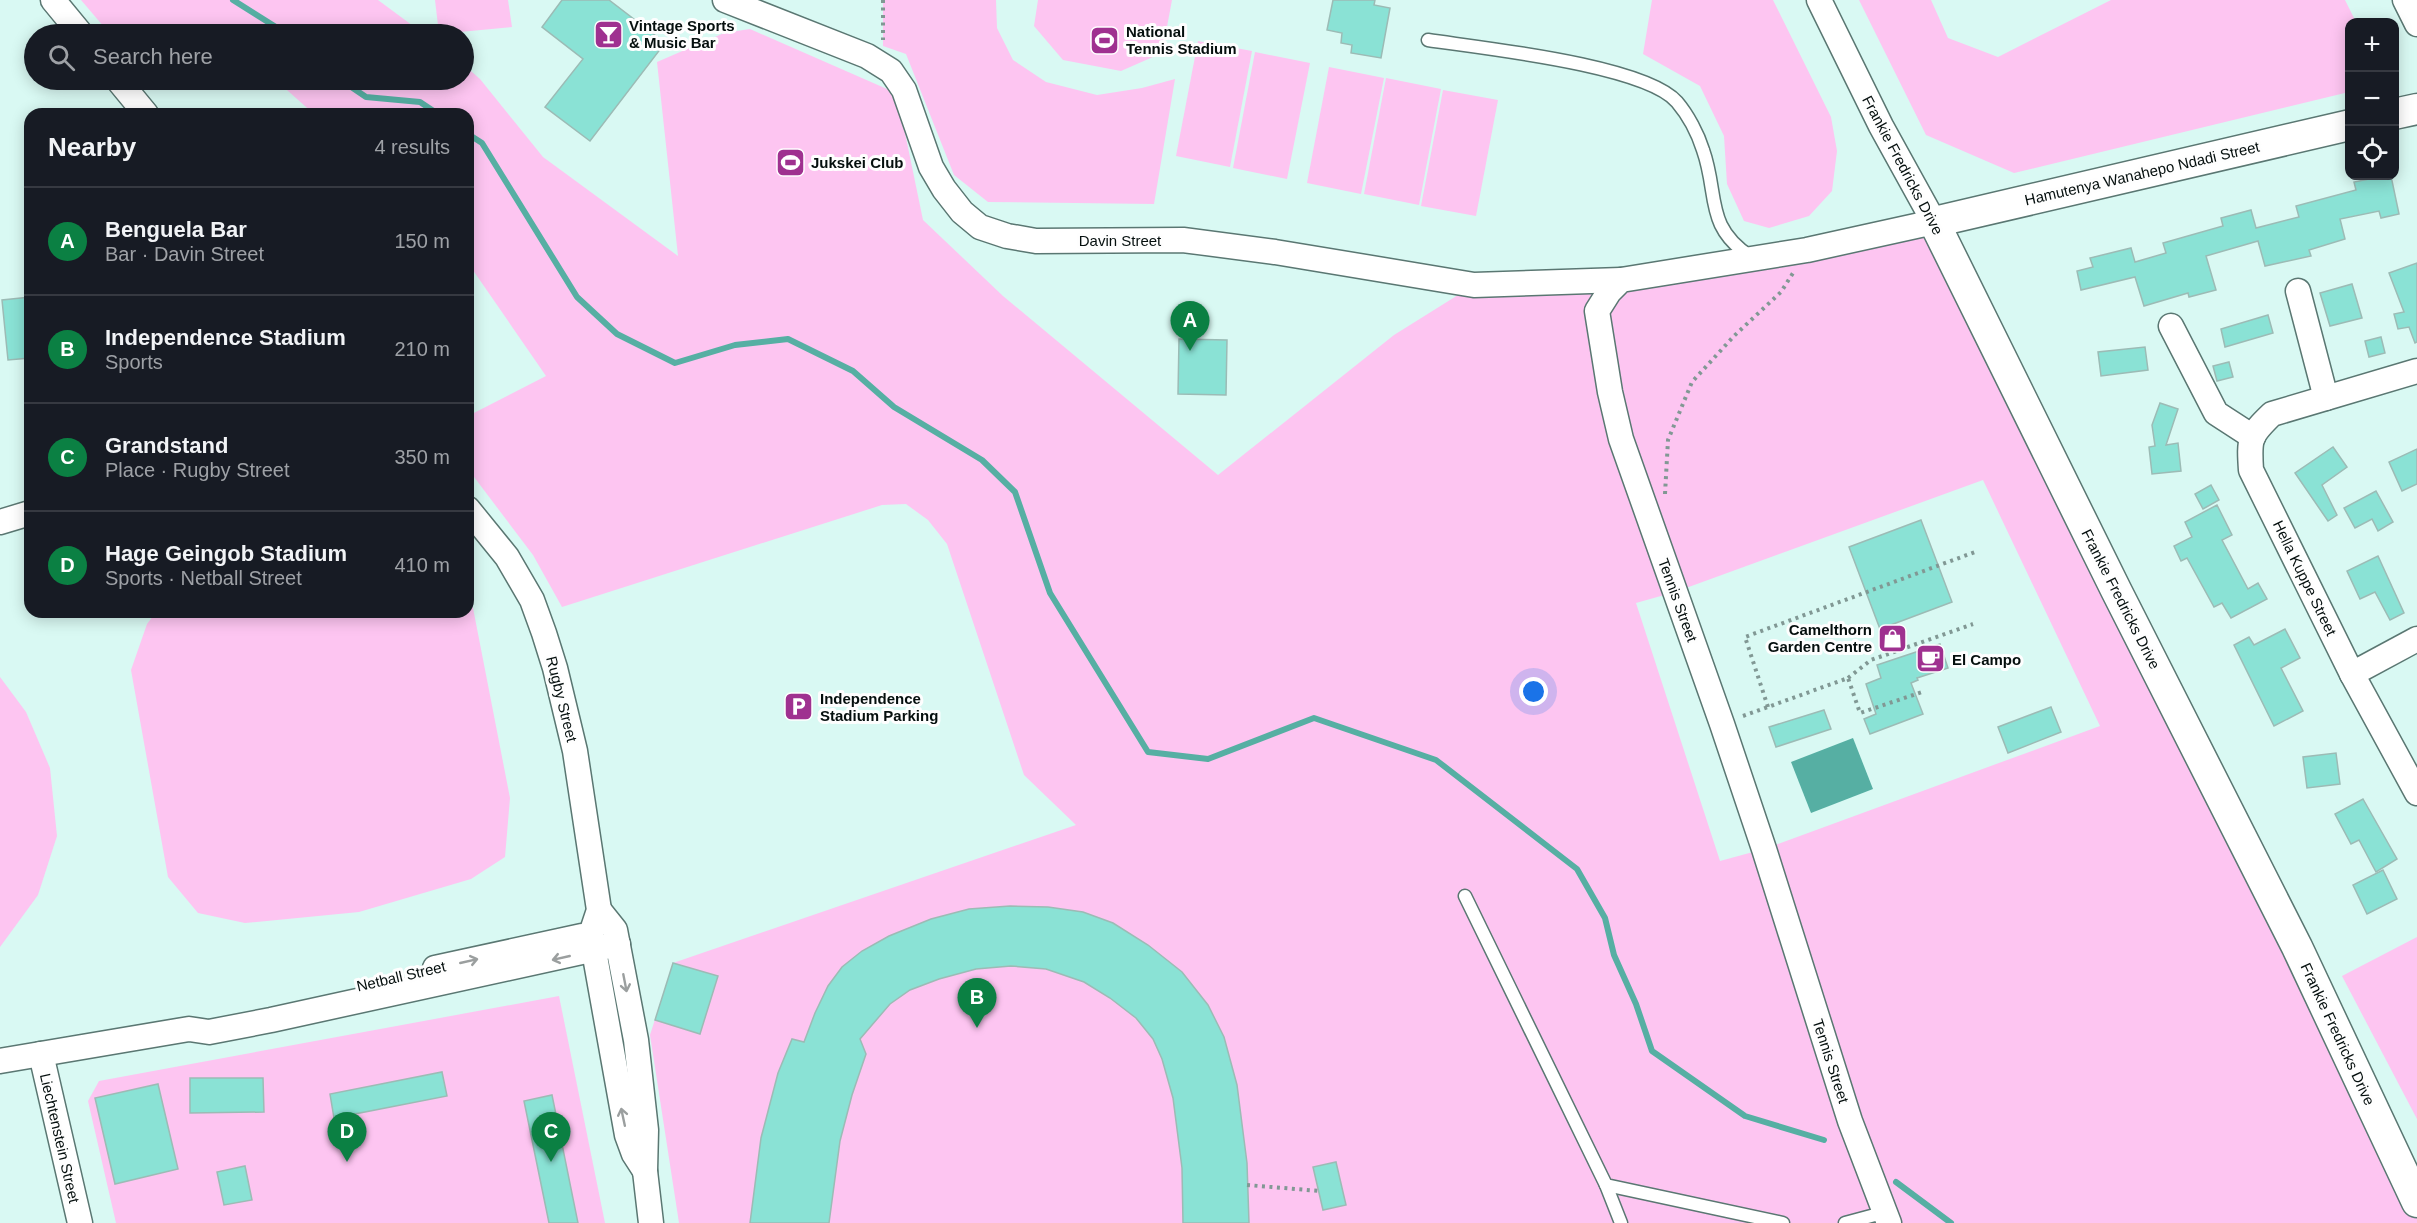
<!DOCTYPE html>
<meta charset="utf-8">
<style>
:root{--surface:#171b24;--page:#20242c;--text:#f1f3f6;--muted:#9ea1a6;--line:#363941;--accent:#0b8043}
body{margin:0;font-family:Helvetica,sans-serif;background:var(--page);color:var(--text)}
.controls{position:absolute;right:18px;top:18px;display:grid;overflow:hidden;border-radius:12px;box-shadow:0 3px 15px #0003}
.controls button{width:54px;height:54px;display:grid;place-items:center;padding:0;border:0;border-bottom:2px solid var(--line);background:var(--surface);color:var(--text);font:30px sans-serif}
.you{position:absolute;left:1534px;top:692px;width:21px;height:21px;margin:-15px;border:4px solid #fff;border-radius:50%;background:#1a73e8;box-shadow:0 0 0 9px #1a73e833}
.badge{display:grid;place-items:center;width:39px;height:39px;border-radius:50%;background:var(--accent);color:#fff;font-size:20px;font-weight:700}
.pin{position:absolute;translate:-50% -50px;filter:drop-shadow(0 2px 3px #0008)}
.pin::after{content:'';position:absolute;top:32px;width:21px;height:18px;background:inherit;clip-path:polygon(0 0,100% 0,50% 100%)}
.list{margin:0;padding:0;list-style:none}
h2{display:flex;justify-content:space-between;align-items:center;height:78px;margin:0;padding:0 24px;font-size:26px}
h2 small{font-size:20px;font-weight:400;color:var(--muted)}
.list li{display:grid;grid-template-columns:39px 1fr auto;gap:18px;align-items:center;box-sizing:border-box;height:108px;padding:0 24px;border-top:2px solid var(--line)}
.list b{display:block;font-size:22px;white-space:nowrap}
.list p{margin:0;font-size:20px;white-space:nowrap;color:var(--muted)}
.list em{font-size:20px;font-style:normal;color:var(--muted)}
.icon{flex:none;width:33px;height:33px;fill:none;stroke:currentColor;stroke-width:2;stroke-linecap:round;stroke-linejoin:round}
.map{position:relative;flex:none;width:2417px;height:1223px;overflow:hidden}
.search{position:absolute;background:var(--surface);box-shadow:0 3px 15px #0003;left:24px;top:24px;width:450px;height:66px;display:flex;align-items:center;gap:15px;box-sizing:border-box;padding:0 21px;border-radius:33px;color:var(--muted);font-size:22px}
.panel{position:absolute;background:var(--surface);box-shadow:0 3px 15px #0003;left:24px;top:108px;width:450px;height:510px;border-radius:18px}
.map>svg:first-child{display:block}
.green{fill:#fdc5f1;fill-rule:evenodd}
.water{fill:#56afa3}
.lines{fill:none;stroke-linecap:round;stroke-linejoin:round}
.stream{stroke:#56afa3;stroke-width:6}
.building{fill:#8ae2d5;stroke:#9cbbb5;stroke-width:1.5}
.service-casing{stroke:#5a7772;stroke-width:15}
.minor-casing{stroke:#5a7772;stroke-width:27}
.tertiary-casing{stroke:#5a7772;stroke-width:33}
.path{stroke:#819894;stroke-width:4;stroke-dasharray:3 4.5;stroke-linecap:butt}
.service{stroke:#fff;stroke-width:12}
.minor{stroke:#fff;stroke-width:24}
.tertiary{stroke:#fff;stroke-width:30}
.oneway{stroke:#9b9f9f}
.labels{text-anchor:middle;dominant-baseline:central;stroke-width:6;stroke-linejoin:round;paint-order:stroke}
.poi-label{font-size:15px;font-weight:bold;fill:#050f0e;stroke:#fefefe;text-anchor:start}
.street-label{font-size:15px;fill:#050f0e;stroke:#fefefe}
</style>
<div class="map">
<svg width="2417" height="1223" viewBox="0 0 2417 1223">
<rect width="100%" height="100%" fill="#d9f9f3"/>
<g class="green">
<polygon points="81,0 378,0 424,34 110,34"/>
<polygon points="435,0 508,0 512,27 439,34"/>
<polygon points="883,0 996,0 997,28 1013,60 1046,82 1097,95 1142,88 1175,79 1154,204 988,202 954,175 906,54 883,46"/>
<polygon points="1038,0 1172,0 1162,53 1121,71 1063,60 1034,26"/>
<polygon points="1652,0 1773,0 1831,117 1837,151 1832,191 1809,216 1769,228 1744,221 1727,184 1724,136 1700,86 1643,54"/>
<polygon points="1859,0 1931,0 1948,38 1998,57 2111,0 2345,0 2356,22 2350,22 2349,92 2014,173 1926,135"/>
<path d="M750 29 887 89 899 104 923 220 1003 296 1218 475 1394 335 1474 285H1517L1934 222 2417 1204V1223H679L650 1035 673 963 1076 825 1024 775 947 544 928 520 906 504 882 505 562 607 533 555 468 469V416L546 376 468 263V114H314L279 83 158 90 149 80H464V65L480 79 543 157 678 256 657 62 724 33ZM1983 480 2100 726 1764 849 1720 861 1636 603 1675 592Z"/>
<polygon points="1198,41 1252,51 1230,167 1176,156"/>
<polygon points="1255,52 1310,63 1287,179 1233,168"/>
<polygon points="1329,67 1384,78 1361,194 1307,183"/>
<polygon points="1386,78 1441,89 1419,205 1364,194"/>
<polygon points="1443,90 1498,100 1476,216 1421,206"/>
<polygon points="468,600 473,608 510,798 505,857 471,879 359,912 245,923 198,913 168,877 131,670 147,624 156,612 468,612"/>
<polygon points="0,677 26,712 50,768 57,836 38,895 0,947"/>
<polygon points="2417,937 2417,1119 2342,976"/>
<polygon points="559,996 605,1223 116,1223 88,1101 99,1081"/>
</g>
<polygon class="water" points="1853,738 1873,789 1811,813 1791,762"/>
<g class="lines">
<g class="stream">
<polyline points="233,0 287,34"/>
<polyline points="341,80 366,97 420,102 438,114"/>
<polyline points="468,134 482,143 577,297 617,334 675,363 735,345 788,339 853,371 894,407 982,460 1015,492 1050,593 1148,752 1208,759 1314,718 1436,760 1577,869 1605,918 1614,955 1636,1004 1652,1051 1745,1116 1824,1140"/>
<polyline points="1896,1182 1951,1223"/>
</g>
</g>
<g class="building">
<polygon points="562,0 609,0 665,43 590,141 545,107 583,59 542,27"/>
<polygon points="1333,0 1375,0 1374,5 1390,8 1381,58 1351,53 1352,45 1341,43 1342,33 1327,30"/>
<polygon points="2384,176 2391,176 2399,214 2381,218 2379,211 2340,219 2345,239 2309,250 2311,256 2265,266 2258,241 2206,256 2216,290 2189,297 2188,293 2144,306 2135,277 2081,290 2077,271 2093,267 2090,258 2131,248 2135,262 2166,253 2163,243 2223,226 2221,218 2251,210 2256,228 2299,217 2296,206 2356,190 2354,182"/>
<polygon points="2417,263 2417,342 2415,343 2409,327 2398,329 2394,314 2404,312 2389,273"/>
<polygon points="2352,284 2362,318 2330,326 2320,293"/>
<polygon points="30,297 30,358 8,360 2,300"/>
<polygon points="2268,315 2273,333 2225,347 2221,329"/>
<polygon points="2381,337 2385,353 2369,357 2365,341"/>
<polygon points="1179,339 1227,340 1226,395 1178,394"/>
<polygon points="2145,347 2148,370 2101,376 2098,352"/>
<polygon points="2229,362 2233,377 2217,381 2213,366"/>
<polygon points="2160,403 2178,409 2166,445 2178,443 2181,471 2152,474 2149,447 2155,446 2152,425"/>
<polygon points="2333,447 2347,467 2322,485 2337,515 2328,521 2295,473"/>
<polygon points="2417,449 2417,484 2402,491 2389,462"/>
<polygon points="2211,485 2219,500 2203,509 2195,494"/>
<polygon points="2376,491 2393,522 2378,531 2372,519 2355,528 2344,508"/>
<polygon points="2217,505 2232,535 2222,540 2248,589 2258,583 2267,599 2231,618 2222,603 2214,607 2187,558 2181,561 2174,546 2192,537 2185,522"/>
<polygon points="1921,520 1952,602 1880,629 1849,547"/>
<polygon points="2378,556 2404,613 2390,620 2375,592 2360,599 2347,571"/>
<polygon points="2285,629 2300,658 2281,668 2303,711 2274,726 2234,645 2249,637 2254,645"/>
<polygon points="1940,644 1948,668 1917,678 1918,680 1911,683 1923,714 1870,734 1864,719 1876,714 1866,684 1881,678 1877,665"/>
<polygon points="2051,707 2061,732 2008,753 1998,727"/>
<polygon points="1824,710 1831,729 1776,747 1769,727"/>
<polygon points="2336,753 2340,784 2307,788 2303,757"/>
<polygon points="2363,799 2397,859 2376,872 2359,840 2351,844 2335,814"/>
<polygon points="2383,870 2397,899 2367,914 2353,885"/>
<polygon points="1010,906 1048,907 1083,912 1113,923 1148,945 1182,972 1208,1005 1224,1037 1237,1085 1247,1163 1249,1223 1183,1223 1182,1168 1173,1098 1162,1059 1153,1039 1136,1018 1110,998 1084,982 1046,969 1011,966 976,969 939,979 910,990 890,1004 860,1039 866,1054 852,1095 840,1141 829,1223 750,1223 761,1138 778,1073 792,1039 804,1042 815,1013 828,986 842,967 862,951 889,936 931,919 969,909"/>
<polygon points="673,963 718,976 700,1034 655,1020"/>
<polygon points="442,1072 447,1096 334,1118 330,1094"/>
<polygon points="190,1078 263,1078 264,1112 190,1113"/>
<polygon points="158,1084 178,1169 115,1184 95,1098"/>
<polygon points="552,1095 578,1223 549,1223 524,1101"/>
<polygon points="1336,1162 1346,1205 1323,1210 1313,1167"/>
<polygon points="245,1166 252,1200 224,1205 217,1172"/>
</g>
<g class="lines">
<defs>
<g id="service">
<path d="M1428 40C1481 48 1645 65 1677 102 1688 115 1698 134 1703 150 1719 195 1704 226 1751 257"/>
<polyline points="1465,896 1606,1185 1783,1223"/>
<polyline points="1606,1185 1621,1223"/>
<polyline points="1845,1223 1886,1212"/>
</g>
<g id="minor">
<polyline points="53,0 81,34"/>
<polyline points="725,0 867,56 891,71 904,90 931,167 944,189 962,212 980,227 1007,236 1036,241 1183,240 1275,252 1474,285 1621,280"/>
<polyline points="1819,0 1881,126 1934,222 1807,250 1621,280 1609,292 1597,311 1610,392 1621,439 1722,724 1764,849 1850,1121 1889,1223"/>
<polyline points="2405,0 2417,24"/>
<polyline points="118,80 146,114"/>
<polyline points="2298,291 2326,398"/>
<polyline points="2171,326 2216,413 2253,437"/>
<path d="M2417 371 2272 414C2249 436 2249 439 2251 470L2352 674 2417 793"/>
<polyline points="468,509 507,557 532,600 544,633 555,668 575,751 599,910 591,934 627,1135 634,1154 645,1171"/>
<polyline points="0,522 30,513"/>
<polyline points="2352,674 2417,639"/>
<polyline points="599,910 615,930 636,1040 646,1130 645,1171 651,1223"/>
<polyline points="435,968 582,936"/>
<polyline points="41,1054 80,1223"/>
<polyline points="0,1061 189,1029 209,1032 271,1020 618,944"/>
</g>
<g id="tertiary">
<polyline points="2394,114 2417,109"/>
<polyline points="2350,125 1934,222 2116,590 2297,947 2417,1202"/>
</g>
</defs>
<use href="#service" class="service-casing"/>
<use href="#minor" class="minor-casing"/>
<use href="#tertiary" class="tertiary-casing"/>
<g class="path">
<polyline points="883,0 883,40"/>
<polyline points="1665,494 1668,440 1692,382 1734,336 1781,292 1793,273"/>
<polyline points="1848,678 1871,660 1973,624"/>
<polyline points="1768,707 1745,637 1975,552"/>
<polyline points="1743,716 1848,678 1860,713 1925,691"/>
<polyline points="1247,1185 1319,1191"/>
</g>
<use href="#service" class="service"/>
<use href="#minor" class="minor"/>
<use href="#tertiary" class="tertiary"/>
</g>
<defs><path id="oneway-shaft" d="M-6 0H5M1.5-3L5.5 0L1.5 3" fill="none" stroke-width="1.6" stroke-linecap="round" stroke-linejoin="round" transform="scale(1.5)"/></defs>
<g class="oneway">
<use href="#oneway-shaft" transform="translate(561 958) rotate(167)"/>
<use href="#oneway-shaft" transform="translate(469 961) rotate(-13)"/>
<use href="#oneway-shaft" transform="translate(625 983) rotate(79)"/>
<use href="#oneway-shaft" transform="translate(623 1117) rotate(-102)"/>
</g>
<defs>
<symbol id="bar-square" viewBox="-11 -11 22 22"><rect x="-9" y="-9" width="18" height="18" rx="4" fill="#9f3190" stroke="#fefefe"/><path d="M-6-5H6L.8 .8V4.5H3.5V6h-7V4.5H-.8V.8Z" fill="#fff"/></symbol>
<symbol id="stadium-square" viewBox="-11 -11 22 22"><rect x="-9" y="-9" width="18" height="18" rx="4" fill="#9f3190" stroke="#fefefe"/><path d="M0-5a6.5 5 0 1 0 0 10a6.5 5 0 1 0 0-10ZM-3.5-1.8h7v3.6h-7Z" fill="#fff"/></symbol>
<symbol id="shop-square" viewBox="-11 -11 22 22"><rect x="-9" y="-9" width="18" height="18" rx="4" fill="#9f3190" stroke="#fefefe"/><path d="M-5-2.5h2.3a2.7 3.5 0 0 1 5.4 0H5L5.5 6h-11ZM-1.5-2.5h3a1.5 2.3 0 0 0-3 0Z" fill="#fff"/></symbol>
<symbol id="cafe-square" viewBox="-11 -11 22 22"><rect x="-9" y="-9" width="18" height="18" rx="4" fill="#9f3190" stroke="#fefefe"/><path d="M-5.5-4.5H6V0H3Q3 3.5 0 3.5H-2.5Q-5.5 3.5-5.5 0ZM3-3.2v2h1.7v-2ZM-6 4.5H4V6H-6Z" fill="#fff"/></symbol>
<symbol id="parking-square" viewBox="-11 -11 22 22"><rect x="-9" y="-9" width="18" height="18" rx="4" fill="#9f3190" stroke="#fefefe"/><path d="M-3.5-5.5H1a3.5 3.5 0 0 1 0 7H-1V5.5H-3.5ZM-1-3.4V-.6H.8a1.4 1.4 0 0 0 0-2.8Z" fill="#fff"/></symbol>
</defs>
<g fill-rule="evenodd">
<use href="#bar-square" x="592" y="18" width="33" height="33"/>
<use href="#stadium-square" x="1088" y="24" width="33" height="33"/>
<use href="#stadium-square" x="774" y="146" width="33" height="33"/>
<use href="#shop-square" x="1876" y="622" width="33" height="33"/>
<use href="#cafe-square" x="1914" y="642" width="33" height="33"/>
<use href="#parking-square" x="782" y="690" width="33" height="33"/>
</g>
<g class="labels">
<g class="poi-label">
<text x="629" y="25">Vintage Sports<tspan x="629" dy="17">&amp; Music Bar</tspan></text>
<text x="1126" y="31">National<tspan x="1126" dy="17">Tennis Stadium</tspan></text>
<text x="811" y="162">Jukskei Club</text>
<text x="1872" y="629" text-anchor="end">Camelthorn<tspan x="1872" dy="17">Garden Centre</tspan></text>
<text x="1952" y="659">El Campo</text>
<text x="820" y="698">Independence<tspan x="820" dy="17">Stadium Parking</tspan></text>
</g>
<g class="street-label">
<text transform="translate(1903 165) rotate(62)">Frankie Fredricks Drive</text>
<text transform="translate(2142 173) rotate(-13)">Hamutenya Wanahepo Ndadi Street</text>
<text x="1120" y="240">Davin Street</text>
<text transform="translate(2305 578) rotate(64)">Hella Kuppe Street</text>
<text transform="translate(2121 599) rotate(63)">Frankie Fredricks Drive</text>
<text transform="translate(1678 600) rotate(70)">Tennis Street</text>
<text transform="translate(562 699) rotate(76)">Rugby Street</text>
<text transform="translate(401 976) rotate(-13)">Netball Street</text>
<text transform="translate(2338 1034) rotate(65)">Frankie Fredricks Drive</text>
<text transform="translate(1831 1061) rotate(72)">Tennis Street</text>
<text transform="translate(60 1138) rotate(77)">Liechtenstein Street</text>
</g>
</g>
</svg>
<div class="controls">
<button>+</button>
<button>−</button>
<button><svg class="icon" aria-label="locate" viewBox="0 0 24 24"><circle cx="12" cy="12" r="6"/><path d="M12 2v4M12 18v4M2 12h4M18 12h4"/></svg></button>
</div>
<div class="you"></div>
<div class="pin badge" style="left:1190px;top:351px">A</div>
<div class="pin badge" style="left:977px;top:1028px">B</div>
<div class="pin badge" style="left:551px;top:1162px">C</div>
<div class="pin badge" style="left:347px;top:1162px">D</div>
<div class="search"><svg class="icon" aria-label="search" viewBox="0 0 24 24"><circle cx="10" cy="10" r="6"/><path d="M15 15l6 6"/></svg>Search here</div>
<section class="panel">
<h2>Nearby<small>4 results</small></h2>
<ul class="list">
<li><span class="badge">A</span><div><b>Benguela Bar</b><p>Bar · Davin Street</p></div><em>150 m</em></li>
<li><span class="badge">B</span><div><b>Independence Stadium</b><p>Sports</p></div><em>210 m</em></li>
<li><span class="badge">C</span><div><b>Grandstand</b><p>Place · Rugby Street</p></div><em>350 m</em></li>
<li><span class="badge">D</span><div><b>Hage Geingob Stadium</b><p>Sports · Netball Street</p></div><em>410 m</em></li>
</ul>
</section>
</div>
